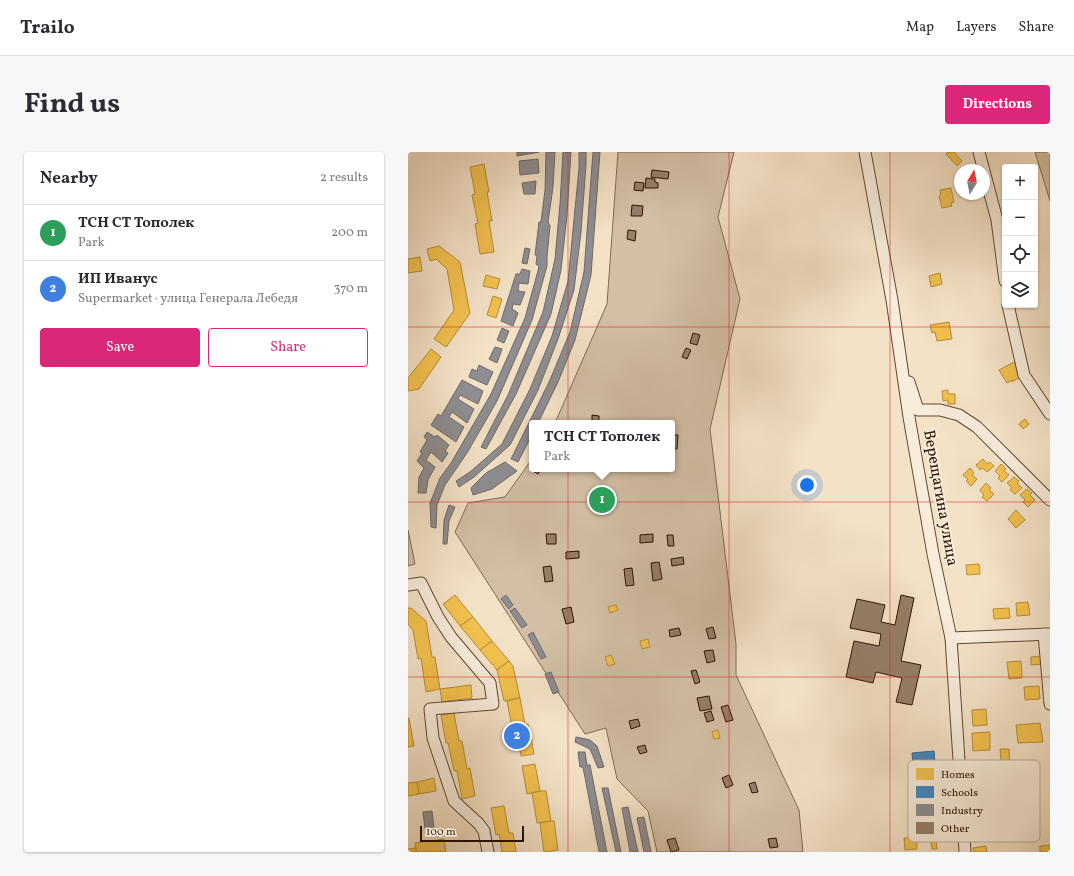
<!DOCTYPE html>
<meta charset="utf-8">
<style>
:root{--surface:#fff;--page:#f7f7f7;--text:#2b2b33;--muted:#7c7c81;--line:#e1e1e2;--accent:#db2777}
body{margin:0;font-family:Vollkorn,serif;background:var(--page);color:var(--text)}
.controls{position:absolute;right:12px;top:12px;display:grid;overflow:hidden;border-radius:4px;box-shadow:0 1px 3px #0004}
.controls button{width:36px;height:36px;display:grid;place-items:center;padding:0;border:0;border-bottom:1px solid var(--line);background:var(--surface);color:var(--text);font:20px sans-serif}
.compass{position:absolute;left:546px;top:12px;width:36px;height:36px;border-radius:50%;background:var(--surface);box-shadow:0 1px 3px #0004;rotate:10deg}
.scale{position:absolute;left:12px;bottom:10px;width:104px;box-sizing:border-box;padding-left:4px;border:2px solid #2e1401;border-top:0;font-size:11px;line-height:14px;white-space:nowrap;color:#2e1401;-webkit-text-stroke:3px #f8ecdb;paint-order:stroke}
.you{position:absolute;left:399px;top:333px;width:14px;height:14px;margin:-10px;border:3px solid #fff;border-radius:50%;background:#1a73e8;box-shadow:0 0 0 6px #1a73e833}
.badge{display:grid;place-items:center;width:26px;height:26px;border-radius:50%;background:var(--accent);color:#fff;font-size:13px;font-weight:700}
.pin{position:absolute;translate:-50% -50%;border:2px solid #fff;box-shadow:0 1px 4px #0006}
.popup{position:absolute;left:121px;top:268px;width:146px;height:52px;box-sizing:border-box;display:grid;place-content:center;border-radius:4px;background:var(--surface);filter:drop-shadow(0 1px 3px #0005);font-size:13px;white-space:nowrap;color:var(--muted)}
.popup b{font-size:15px;color:var(--text)}
.popup::after{content:'';position:absolute;left:50%;top:100%;margin-left:-8px;border:8px solid transparent;border-top-color:var(--surface)}
.list{margin:0;padding:0;list-style:none}
h2{display:flex;justify-content:space-between;align-items:center;height:52px;margin:0;padding:0 16px;font-size:17px}
h2 small{font-size:13px;font-weight:400;color:var(--muted)}
.list li{display:grid;grid-template-columns:26px 1fr auto;gap:12px;align-items:center;box-sizing:border-box;height:56px;padding:0 16px;border-top:1px solid var(--line)}
.list b{display:block;font-size:15px;white-space:nowrap}
.list p{margin:0;font-size:13px;white-space:nowrap;color:var(--muted)}
.list em{font-size:13px;font-style:normal;color:var(--muted)}
.actions{display:flex;gap:8px;padding:12px 16px}
.actions a{flex:1;padding:9px 0;border:1px solid var(--accent);border-radius:4px;text-align:center;font-size:14px;color:var(--accent)}
.actions .main{background:var(--accent);color:#fff}
.icon{flex:none;width:22px;height:22px;fill:none;stroke:currentColor;stroke-width:2;stroke-linecap:round;stroke-linejoin:round}
.map{position:relative;flex:none;width:642px;height:700px;overflow:hidden;border-radius:4px}
header{display:flex;align-items:center;gap:24px;box-sizing:border-box;height:56px;padding:0 20px;background:var(--surface);border-bottom:1px solid var(--line)}
header strong{font-size:19px}
nav{display:flex;gap:22px;margin-inline-start:auto;font-size:14px}
.intro{display:flex;align-items:center;justify-content:space-between;box-sizing:border-box;height:96px;padding:0 24px}
h1{margin:0;font-size:28px}
.button{padding:10px 18px;border-radius:4px;background:var(--accent);color:#fff;font-size:14px;font-weight:700}
main{display:flex;gap:24px;padding:0 24px}
aside{flex:1;background:var(--surface);border-radius:4px;box-shadow:0 1px 3px #0004}
.map>svg:first-child{display:block}
.green{fill:#d2bfa5;stroke:#806a53}
.homes{fill:#f2c14e;stroke:#b78d37}
.schools{fill:#3f88c5;stroke:#3a658a}
.industry{fill:#8d8d92;stroke:#706966}
.building{fill:#957f68;stroke:#2e1401}
.lines{fill:none;stroke-linecap:round;stroke-linejoin:round}
.minor-casing{stroke:#604832;stroke-width:13}
.minor{stroke:#f8ecdb;stroke-width:11}
.grid{fill:none;stroke:#d62828;stroke-width:1;stroke-opacity:0.55}
.labels{text-anchor:middle;dominant-baseline:central;stroke-width:4;stroke-linejoin:round;paint-order:stroke}
.street-label{font-size:16px;fill:#2e1401;stroke:#f8ecdb}
.key{fill:#f8ecdb;stroke:#bbab9a;stroke-width:1}
.key-label{font-size:11px;fill:#2e1401}
</style>
<header>
<strong>Trailo</strong>
<nav><a>Map</a><a>Layers</a><a>Share</a></nav>
</header>
<div class="intro"><h1>Find us</h1><a class="button">Directions</a></div>
<main>
<aside>
<h2>Nearby<small>2 results</small></h2>
<ul class="list">
<li><span class="badge" style="background:#2e9e5b">1</span><div><b>ТСН СТ Тополек</b><p>Park</p></div><em>200 m</em></li>
<li><span class="badge" style="background:#3f7fe0">2</span><div><b>ИП Иванус</b><p>Supermarket · улица Генерала Лебедя</p></div><em>370 m</em></li>
</ul>
<div class="actions"><a class="main">Save</a><a>Share</a></div>
</aside>
<div class="map">
<svg width="642" height="700" viewBox="0 0 642 700">
<rect width="100%" height="100%" fill="#f4e2c7"/>
<filter id="stains"><feTurbulence type="fractalNoise" baseFrequency=".005" numOctaves="4"/><feColorMatrix values="0 0 0 0 .2 0 0 0 0 .09 0 0 0 0 .02 0 0 0 .5 -.17"/></filter>
<radialGradient id="worn" r=".72"><stop offset=".6" stop-color="#630" stop-opacity="0"/><stop offset="1" stop-color="#630" stop-opacity=".3"/></radialGradient>
<g class="green">
<polygon points="210,0 326,0 310,65 332,147 302,277 328,492 328,523 391,658 395,700 249,700 240,659 209,627 198,576 177,582 47,380 60,351 97,345 124,307 124,317 264,317 264,271 147,271 199,152"/>
<polygon points="627,0 642,0 642,49"/>
<polygon points="0,378 7,412 0,414"/>
</g>
<g class="homes">
<polygon points="540,0 546,0 554,9 549,14 538,2"/>
<polygon points="76,12 81,40 79,40 84,69 81,69 86,100 72,102 67,72 70,71 64,43 67,42 62,15"/>
<polygon points="543,36 546,50 543,51 544,54 534,56 531,44 533,43 532,38"/>
<polygon points="31,94 52,110 62,161 38,195 26,187 46,158 39,117 28,107 22,109 19,97"/>
<polygon points="12,105 14,119 0,121 0,107"/>
<polygon points="532,121 534,132 523,135 521,124"/>
<polygon points="78,123 92,127 89,137 75,134"/>
<polygon points="85,144 94,147 88,166 79,163"/>
<polygon points="541,170 544,187 529,189 527,180 524,181 522,173"/>
<polygon points="23,197 33,205 11,237 0,239 0,226"/>
<polygon points="606,210 614,224 604,230 604,228 599,231 591,218"/>
<polygon points="540,238 540,242 547,242 547,252 540,252 540,248 535,249 534,239"/>
<polygon points="617,267 621,272 615,277 611,272"/>
<polygon points="575,307 579,312 582,310 586,314 579,320 575,316 572,318 568,313"/>
<polygon points="593,312 598,317 596,319 601,323 594,330 590,326 592,324 587,319"/>
<polygon points="562,316 566,321 564,323 569,327 563,334 558,329 560,327 555,323"/>
<polygon points="606,325 611,329 609,331 614,336 607,342 602,338 604,336 599,331"/>
<polygon points="578,331 583,336 581,338 586,342 579,349 574,345 576,343 572,338"/>
<polygon points="619,337 624,341 622,343 627,348 620,355 615,350 617,348 612,343"/>
<polygon points="608,358 617,368 608,376 600,367"/>
<polygon points="571,412 572,422 559,423 558,413"/>
<polygon points="47,443 65,465 52,474 35,452"/>
<polygon points="620,450 622,463 609,464 608,451"/>
<polygon points="208,453 210,458 202,461 200,455"/>
<polygon points="0,456 3,456 18,469 24,505 27,505 32,537 18,540 13,506 10,507 5,478 0,472"/>
<polygon points="601,456 602,466 586,467 585,457"/>
<polygon points="65,465 84,489 72,498 52,474"/>
<polygon points="240,487 242,495 234,497 232,489"/>
<polygon points="84,489 101,509 89,518 72,498"/>
<polygon points="203,503 207,512 200,514 197,505"/>
<polygon points="634,504 635,512 623,513 623,505"/>
<polygon points="101,509 105,514 112,546 96,549 89,518"/>
<polygon points="613,509 614,526 601,527 599,510"/>
<polygon points="63,533 64,546 34,550 32,537"/>
<polygon points="631,534 632,547 617,548 616,535"/>
<polygon points="112,546 117,573 104,575 99,549"/>
<polygon points="578,557 579,573 565,574 564,558"/>
<polygon points="46,561 51,589 54,589 59,617 62,616 67,644 54,647 49,619 46,619 40,591 38,591 33,563"/>
<polygon points="0,566 1,566 6,594 0,595"/>
<polygon points="632,571 635,590 610,591 608,573"/>
<polygon points="120,572 126,602 113,604 107,575"/>
<polygon points="310,578 312,586 306,587 304,580"/>
<polygon points="582,580 582,598 565,599 564,581"/>
<polygon points="592,597 601,597 602,619 594,620"/>
<polygon points="569,609 570,623 561,624 560,610"/>
<polygon points="127,612 132,639 119,642 114,614"/>
<polygon points="26,626 28,639 11,642 9,630"/>
<polygon points="571,626 586,626 587,637 572,637"/>
<polygon points="9,630 11,642 0,644 0,631"/>
<polygon points="132,639 138,639 143,669 129,671 124,641"/>
<polygon points="595,649 595,664 582,664 582,659 580,659 581,650"/>
<polygon points="96,654 101,681 105,681 108,700 94,700 91,682 88,683 83,656"/>
<polygon points="143,669 146,669 150,698 136,700 132,671"/>
<polygon points="589,672 590,686 577,687 576,673"/>
<polygon points="496,686 509,686 509,697 497,698"/>
<polygon points="36,687 38,700 8,700 7,691"/>
<polygon points="528,687 529,697 524,697 523,688"/>
<polygon points="642,693 642,700 632,700 632,694"/>
<polygon points="578,694 579,700 566,700 565,696"/>
<polygon points="8,696 8,700 0,700 0,697"/>
</g>
<polygon class="schools" points="526,599 529,633 532,633 534,661 509,663 509,657 505,658 504,648 508,647 504,601"/>
<g class="industry">
<polygon points="109,0 131,0 109,4"/>
<polygon points="138,0 147,0 145,35 140,70 142,74 139,105 139,114 124,168 89,249 59,301 37,333 29,353 28,376 23,375 22,351 32,326 43,311 83,242 117,166 131,115 128,112 129,104 127,103 131,70 133,70 137,38"/>
<polygon points="155,0 163,0 159,63 153,118 143,162 108,242 78,297 73,295 100,243 135,160 147,107 152,52"/>
<polygon points="171,0 178,0 178,13 173,80 166,138 150,187 130,238 102,293 66,325 51,335 48,329 62,320 94,292 122,237 144,184 160,129 171,16"/>
<polygon points="185,0 192,0 183,123 167,188 150,230 130,271 124,271 124,283 110,310 103,307 142,228 162,180 176,120"/>
<polygon points="130,7 131,21 112,23 111,9"/>
<polygon points="128,29 127,42 116,42 114,31"/>
<polygon points="117,96 122,97 119,112 114,111"/>
<polygon points="114,117 122,119 120,132 111,131 110,139 117,140 112,153 105,152 104,157 110,161 105,174 93,169 108,122 112,122"/>
<polygon points="94,176 101,179 96,191 89,188"/>
<polygon points="87,195 94,197 89,211 81,207"/>
<polygon points="71,213 85,220 79,233 61,225 64,217 69,219"/>
<polygon points="54,228 75,239 70,252 52,243 50,247 66,257 59,271 44,260 41,265 56,275 48,290 23,273 30,262 33,264"/>
<polygon points="19,280 27,285 29,283 41,293 37,299 40,301 34,310 23,300 18,308 27,315 20,328 18,341 10,341 11,325 16,316 9,309 14,301 12,300 19,288 16,285"/>
<polygon points="97,310 109,319 84,337 65,343 63,336 78,321"/>
<polygon points="41,353 47,355 41,369 39,392 35,392 36,368"/>
<polygon points="98,443 105,453 101,457 93,447"/>
<polygon points="107,456 119,473 114,476 102,459"/>
<polygon points="125,480 138,505 133,507 120,483"/>
<polygon points="143,520 151,540 145,542 137,522"/>
<polygon points="168,585 182,588 189,594 196,615 190,616 182,597 167,590"/>
<polygon points="170,600 177,600 179,613 182,613 199,700 191,700 175,615 172,615"/>
<polygon points="194,636 200,636 213,700 208,700"/>
<polygon points="220,655 230,700 222,700 214,656"/>
<polygon points="24,659 26,676 17,677 15,660"/>
<polygon points="236,665 243,700 236,700 229,666"/>
</g>
<g class="building">
<polygon points="244,18 261,20 260,27 243,25"/>
<polygon points="238,26 247,27 247,30 250,31 250,36 237,36"/>
<polygon points="227,30 236,31 235,39 226,38"/>
<polygon points="224,53 235,54 234,64 223,64"/>
<polygon points="220,78 228,79 227,89 219,87"/>
<polygon points="285,181 292,183 289,193 282,191"/>
<polygon points="278,196 283,198 279,207 274,205"/>
<polygon points="184,263 191,264 191,271 184,271"/>
<polygon points="264,283 270,283 269,297 264,297"/>
<polygon points="124,314 124,317 133,317 130,322 122,317"/>
<polygon points="138,382 148,382 148,392 139,392"/>
<polygon points="245,382 245,390 232,391 232,383"/>
<polygon points="259,383 265,383 266,394 260,394"/>
<polygon points="171,399 171,406 158,407 158,400"/>
<polygon points="275,405 276,412 264,414 263,407"/>
<polygon points="251,410 254,427 245,429 243,411"/>
<polygon points="143,414 145,429 137,430 135,415"/>
<polygon points="224,416 226,433 218,434 216,417"/>
<polygon points="493,443 506,446 493,509 513,513 504,553 488,550 494,526 468,520 465,531 438,525 446,489 471,494 473,482 442,476 449,447 477,453 473,470 487,473"/>
<polygon points="163,455 166,470 158,472 154,457"/>
<polygon points="305,475 308,486 301,487 298,477"/>
<polygon points="271,476 273,483 262,485 261,478"/>
<polygon points="305,498 307,509 299,511 296,499"/>
<polygon points="288,518 292,530 287,532 283,519"/>
<polygon points="301,544 304,557 292,559 289,546"/>
<polygon points="320,553 325,568 318,570 313,555"/>
<polygon points="303,559 306,568 299,570 296,561"/>
<polygon points="230,567 232,574 223,577 221,569"/>
<polygon points="237,593 239,600 232,602 229,595"/>
<polygon points="321,623 325,633 318,636 314,626"/>
<polygon points="347,630 350,640 344,641 341,632"/>
<polygon points="267,686 271,698 263,700 259,688"/>
<polygon points="368,686 370,695 362,696 360,687"/>
</g>
<g class="lines">
<defs>
<g id="minor">
<polyline points="457,0 484,148 501,265 525,402 543,486 557,700"/>
<polyline points="571,0 589,68 597,129"/>
<polyline points="600,153 616,223 642,262"/>
<polyline points="501,230 510,258 532,258 551,263 569,275 642,348"/>
<polyline points="0,433 13,431 30,465 43,485 82,531 85,552 22,557 25,586 46,649 71,672 76,679 80,700"/>
<polyline points="636,482 642,552"/>
<polyline points="543,486 642,482"/>
</g>
</defs>
<use href="#minor" class="minor-casing"/>
<use href="#minor" class="minor"/>
</g>
<path class="grid" d="M160 0V700M321 0V700M482 0V700M0 175H642M0 350H642M0 525H642"/>
<g class="labels">
<g class="street-label">
<text transform="translate(532 346) rotate(80)">Верещагина улица</text>
</g>
</g>
<rect x="500" y="608" width="132" height="82" rx="6" class="key"/>
<rect x="508" y="616" width="18" height="12" fill="#f2c14e"/>
<rect x="508" y="634" width="18" height="12" fill="#3f88c5"/>
<rect x="508" y="652" width="18" height="12" fill="#8d8d92"/>
<rect x="508" y="670" width="18" height="12" fill="#957f68"/>
<g class="key-label">
<text x="533" y="626">Homes</text>
<text x="533" y="644">Schools</text>
<text x="533" y="662">Industry</text>
<text x="533" y="680">Other</text>
</g>
<rect width="100%" height="100%" filter="url(#stains)"/>
<rect width="100%" height="100%" fill="url(#worn)"/>
</svg>
<div class="controls">
<button>+</button>
<button>−</button>
<button><svg class="icon" aria-label="locate" viewBox="0 0 24 24"><circle cx="12" cy="12" r="6"/><path d="M12 2v4M12 18v4M2 12h4M18 12h4"/></svg></button>
<button><svg class="icon" aria-label="layers" viewBox="0 0 24 24"><path d="M12 4l9 5-9 5-9-5zM3 14l9 5 9-5"/></svg></button>
</div>
<svg class="compass" viewBox="-18 -18 36 36"><path d="M0-13l5 13h-10z" fill="#e53935"/><path d="M0 13l5-13h-10z" fill="#7c7c81"/></svg>
<div class="scale">100 m</div>
<div class="you"></div>
<div class="pin badge" style="left:194px;top:348px;background:#2e9e5b">1</div>
<div class="popup"><b>ТСН СТ Тополек</b>Park</div>
<div class="pin badge" style="left:109px;top:584px;background:#3f7fe0">2</div>
</div>
</main>
